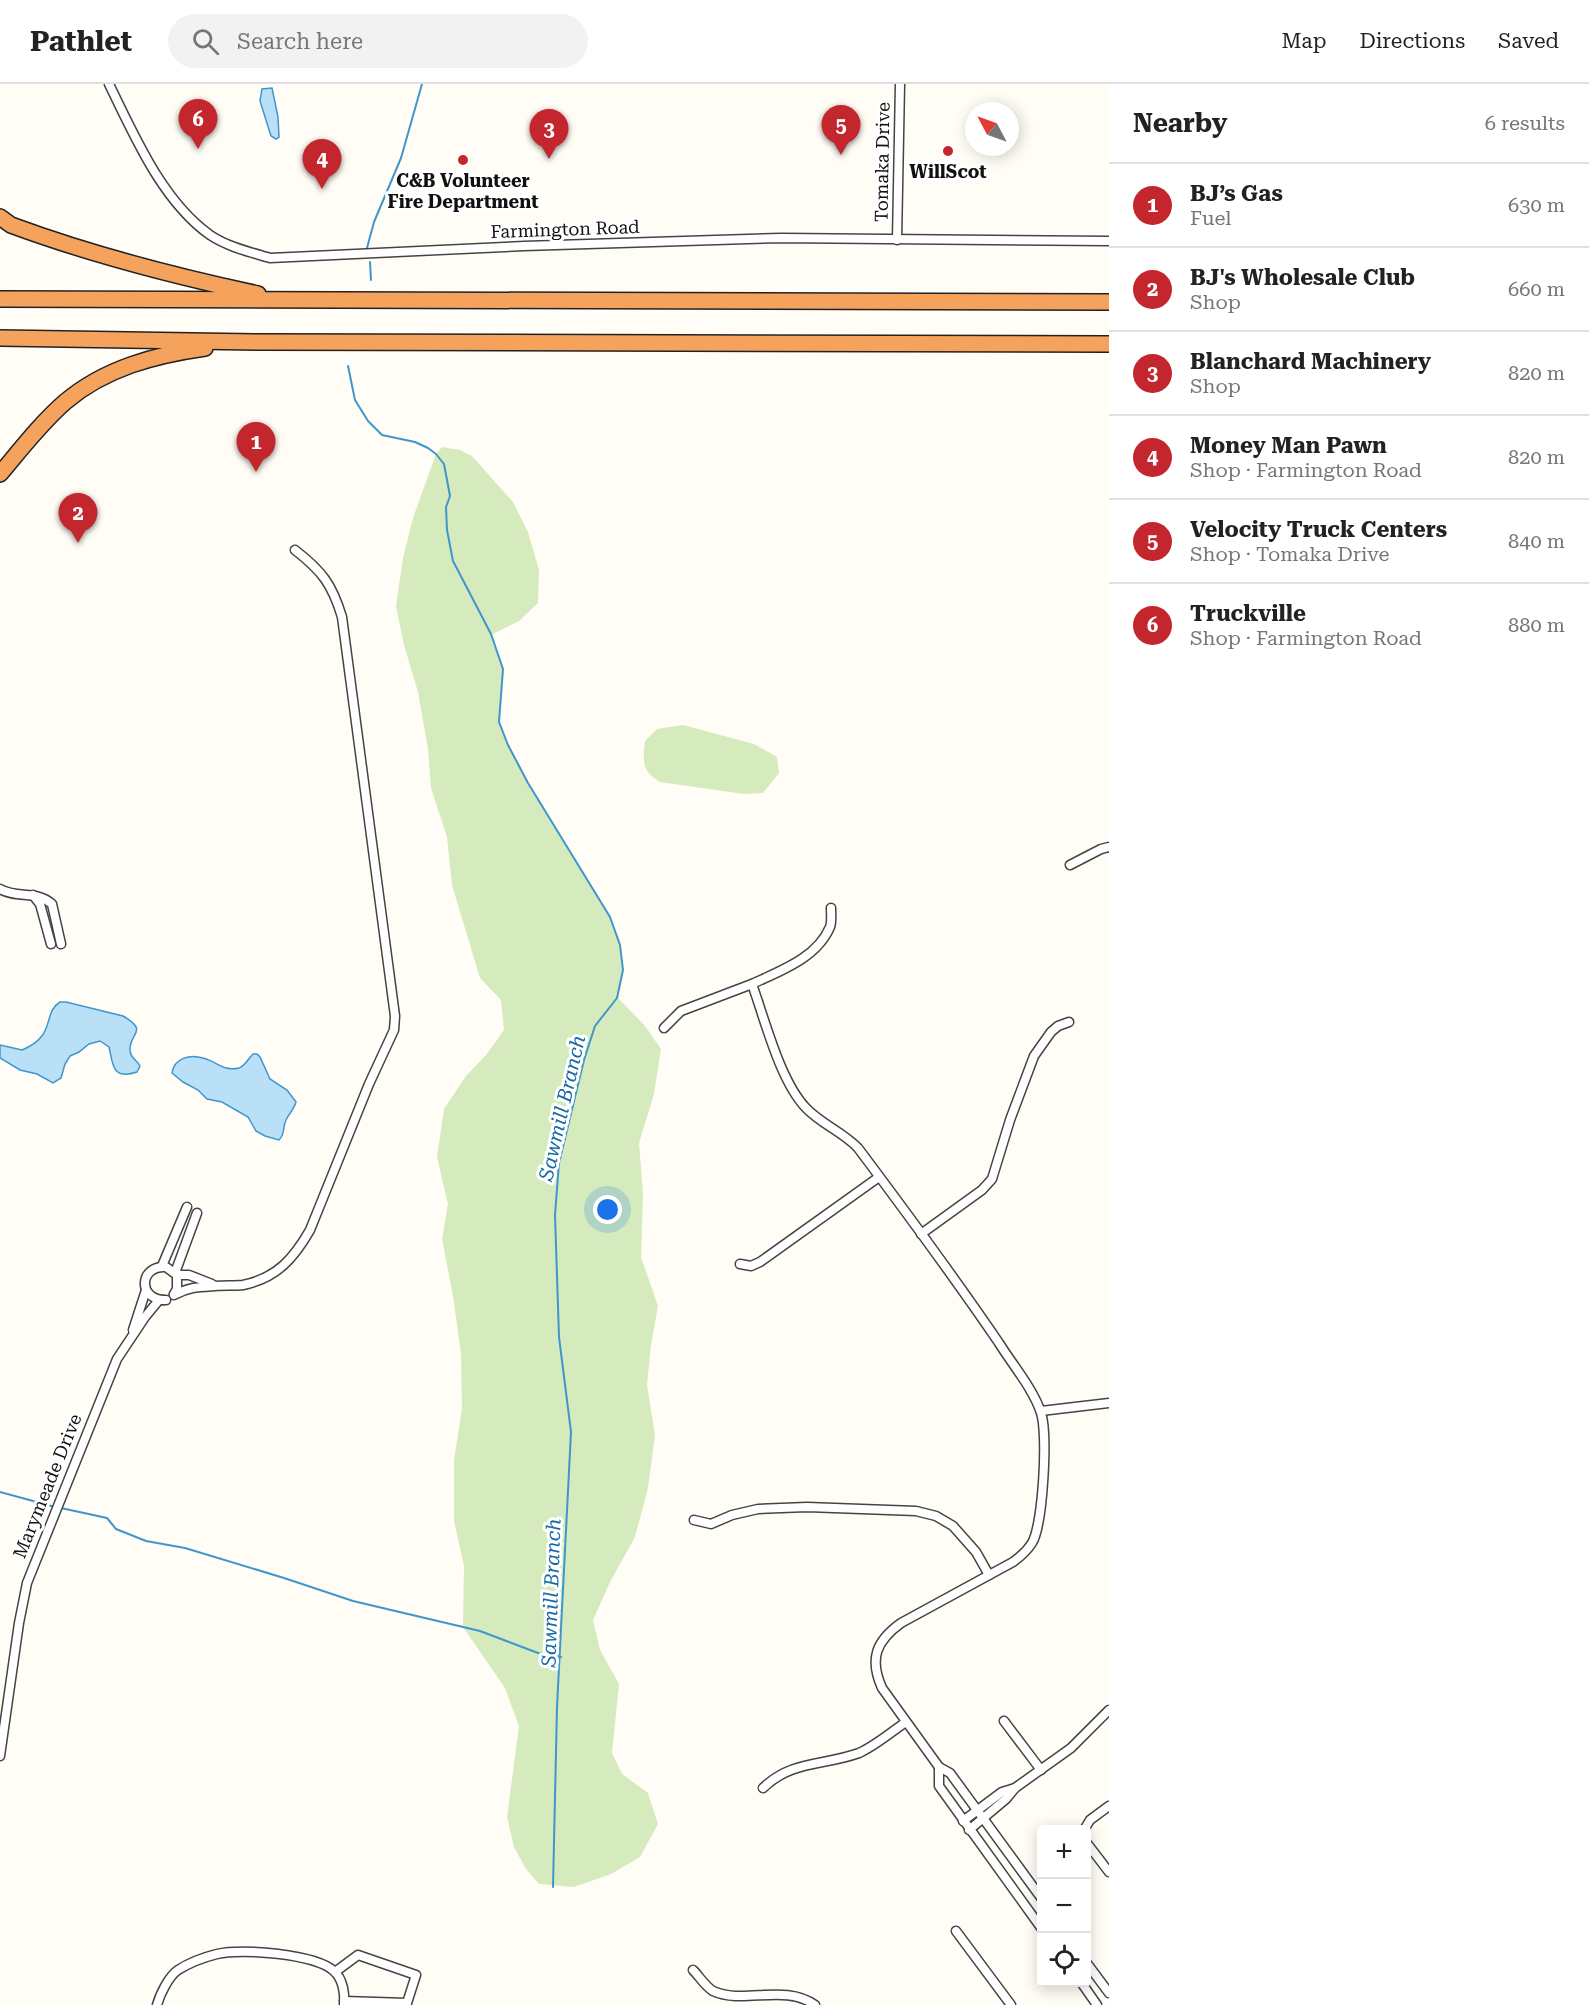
<!DOCTYPE html>
<meta charset="utf-8">
<style>
:root{--surface:#fff;--page:#f2f2f2;--text:#222;--muted:#767676;--line:#e0e0e0;--accent:#c4262e}
body{margin:0;font-family:"Roboto Serif",serif;background:var(--page);color:var(--text)}
.controls{position:absolute;right:18px;bottom:18px;display:grid;overflow:hidden;border-radius:6px;box-shadow:0 3px 15px #0003}
.controls button{width:54px;height:54px;display:grid;place-items:center;padding:0;border:0;border-bottom:2px solid var(--line);background:var(--surface);color:var(--text);font:30px sans-serif}
.compass{position:absolute;left:965px;top:18px;width:54px;height:54px;border-radius:50%;background:var(--surface);box-shadow:0 3px 15px #0003;rotate:311deg}
.you{position:absolute;left:608px;top:1126px;width:21px;height:21px;margin:-15px;border:4px solid #fff;border-radius:50%;background:#1a73e8;box-shadow:0 0 0 9px #1a73e833}
.badge{display:grid;place-items:center;width:39px;height:39px;border-radius:50%;background:var(--accent);color:#fff;font-size:20px;font-weight:700}
.pin{position:absolute;translate:-50% -50px;filter:drop-shadow(0 2px 3px #0008)}
.pin::after{content:'';position:absolute;top:32px;width:21px;height:18px;background:inherit;clip-path:polygon(0 0,100% 0,50% 100%)}
.list{margin:0;padding:0;list-style:none}
h2{display:flex;justify-content:space-between;align-items:center;height:78px;margin:0;padding:0 24px;font-size:26px}
h2 small{font-size:20px;font-weight:400;color:var(--muted)}
.list li{display:grid;grid-template-columns:39px 1fr auto;gap:18px;align-items:center;box-sizing:border-box;height:84px;padding:0 24px;border-top:2px solid var(--line)}
.list b{display:block;font-size:22px;white-space:nowrap}
.list p{margin:0;font-size:20px;white-space:nowrap;color:var(--muted)}
.list em{font-size:20px;font-style:normal;color:var(--muted)}
.icon{flex:none;width:33px;height:33px;fill:none;stroke:currentColor;stroke-width:2;stroke-linecap:round;stroke-linejoin:round}
.map{position:relative;flex:none;width:1109px;height:1921px;overflow:hidden}
header{display:flex;align-items:center;gap:36px;box-sizing:border-box;height:84px;padding:0 30px;background:var(--surface);border-bottom:2px solid var(--line)}
header strong{font-size:28px}
nav{display:flex;gap:33px;margin-inline-start:auto;font-size:21px}
.search{width:420px;height:54px;background:var(--page);display:flex;align-items:center;gap:15px;box-sizing:border-box;padding:0 21px;border-radius:33px;color:var(--muted);font-size:22px}
main{display:flex}
aside{flex:1;background:var(--surface)}
.map>svg:first-child{display:block}
.green{fill:#d5ebbd}
.water{fill:#b9e0f7;stroke:#3f96cf;stroke-width:1.5}
.lines{fill:none;stroke-linecap:round;stroke-linejoin:round}
.stream{stroke:#3f96cf;stroke-width:2}
.minor-casing{stroke:#444;stroke-width:11}
.motorway-casing{stroke:#222;stroke-width:18}
.minor{stroke:#fff;stroke-width:8}
.motorway{stroke:#f5a25d;stroke-width:15}
.poi-dot{fill:#c4262e;stroke:#fff;stroke-width:2}
.labels{text-anchor:middle;dominant-baseline:central;stroke-width:6;stroke-linejoin:round;paint-order:stroke}
.street-label{font-size:18px;fill:#111;stroke:#fff}
.poi-label{font-size:18px;font-weight:bold;fill:#111;stroke:#fff}
.water-label{font-size:20px;font-style:italic;fill:#1768a6;stroke:#fff}
</style>
<header>
<strong>Pathlet</strong>
<div class="search"><svg class="icon" aria-label="search" viewBox="0 0 24 24"><circle cx="10" cy="10" r="6"/><path d="M15 15l6 6"/></svg>Search here</div>
<nav><a>Map</a><a>Directions</a><a>Saved</a></nav>
</header>
<main>
<div class="map">
<svg width="1109" height="1921" viewBox="0 0 1109 1921">
<rect width="100%" height="100%" fill="#fffdf5"/>
<g class="green">
<polygon points="442,363 460,366 472,372 513,418 528,448 539,486 538,519 519,537 491,551 503,585 499,638 508,661 528,699 610,833 620,861 623,886 618,914 645,942 661,965 654,1010 639,1059 643,1110 641,1173 658,1222 651,1261 647,1301 655,1351 648,1404 635,1453 610,1498 593,1536 600,1566 619,1600 612,1669 622,1690 648,1709 658,1740 640,1773 611,1790 574,1803 539,1800 526,1785 514,1763 507,1733 519,1642 505,1604 463,1543 464,1482 454,1437 454,1376 462,1325 461,1270 453,1212 442,1155 448,1120 437,1073 444,1025 466,992 486,971 504,946 501,916 480,894 452,801 447,753 431,704 428,665 418,608 404,561 396,522 403,474 413,434 436,370"/>
<path d="M683 641 754 660 777 673 779 689 763 709 744 710 660 698C641 687 643 677 645 657L657 645Z"/>
</g>
<g class="water">
<polygon points="272,4 278,33 279,53 276,55 271,52 260,17 262,5"/>
<path d="M60 918H66L123 932C149 947 130 949 130 965 129 973 137 976 140 982L137 988C112 996 113 981 109 963L100 957 89 960 79 968 70 972 65 980 61 994 53 999 37 990 20 986 0 974V961L22 966C57 952 42 929 60 918Z"/>
<path d="M253 970H257L260 973 270 995 287 1006 296 1018C294 1025 289 1030 286 1036 282 1044 286 1049 279 1056L265 1052 256 1047 248 1033 222 1018 207 1015 198 1006 183 998 172 989C174 974 190 970 203 974 216 977 224 988 239 984 245 982 248 975 253 970Z"/>
</g>
<g class="lines">
<g class="stream">
<polyline points="367,164 374,138 401,74 422,0"/>
<polyline points="370,178 371,196"/>
<polyline points="348,282 355,316 368,337 382,351 415,358 428,364 436,370 444,380 450,412 446,423 447,446 453,477 491,550 503,585 499,638 508,661 528,699 610,833 620,861 623,886 617,914 595,942 584,976 559,1079 555,1131 559,1253 571,1348 557,1623 553,1803"/>
<polyline points="0,1408 55,1423"/>
<polyline points="61,1424 107,1434 116,1445 146,1457 185,1464 284,1494 353,1517 480,1547 538,1569 561,1573"/>
</g>
<defs>
<g id="minor">
<path d="M109 0C134 51 162 117 210 151 228 163 250 168 270 174L524 162 781 154 1109 157"/>
<polyline points="897,156 900,0"/>
<polyline points="1070,781 1101,765 1109,763"/>
<path d="M0 805C17 815 37 806 52 820L61 860"/>
<polyline points="33,811 40,820 51,860"/>
<path d="M831 824C831 830 832 838 830 843 817 874 780 887 752 900 765 936 780 997 806 1024 821 1040 843 1048 858 1064 906 1128 954 1193 999 1259 1012 1280 1034 1306 1041 1329 1048 1350 1043 1441 1032 1459 1027 1467 1020 1473 1013 1478L901 1539C876 1557 869 1575 882 1604L939 1683"/>
<polyline points="664,944 681,927 752,900"/>
<polyline points="921,1150 982,1106 992,1095 1010,1036 1034,972 1051,948 1058,942 1069,938"/>
<polyline points="740,1180 751,1182 760,1178 879,1093"/>
<polyline points="162,1182 187,1123"/>
<polyline points="175,1189 197,1129"/>
<polyline points="174,1210 177,1205 177,1191"/>
<path d="M174 1211C189 1203 198 1203 215 1202 224 1201 234 1202 243 1201 277 1194 294 1174 310 1146L369 1000 394 946 395 932 342 533C332 500 322 487 295 466"/>
<path d="M163 1216C137 1214 140 1181 166 1183L177 1191H189L212 1200"/>
<polyline points="133,1246 146,1206"/>
<polyline points="1041,1327 1109,1319"/>
<polyline points="694,1436 711,1440 732,1431 758,1425 807,1423 916,1427 936,1432 953,1442 976,1468 989,1491"/>
<polyline points="1004,1637 1041,1686"/>
<polyline points="0,1672 19,1539 27,1499 117,1275 145,1233 159,1216 166,1216"/>
<path d="M763 1704C792 1676 823 1682 859 1669 875 1662 891 1648 906 1638"/>
<polyline points="963,1737 1002,1708 1015,1704"/>
<polyline points="969,1746 1006,1715 1015,1704 1071,1664 1109,1626"/>
<polyline points="1084,1746 1090,1736 1109,1722"/>
<polyline points="1086,1758 1109,1788"/>
<polyline points="1042,1815 950,1689 939,1683 939,1702 1042,1845"/>
<polyline points="956,1847 1011,1921"/>
<polyline points="1086,1878 1109,1909"/>
<path d="M693 1886C699 1892 705 1902 713 1907 744 1921 784 1899 815 1921"/>
<polyline points="335,1888 358,1871 416,1891 407,1919 344,1917"/>
<polyline points="1081,1898 1097,1921"/>
<path d="M157 1921C160 1910 169 1892 178 1886 189 1879 205 1873 217 1870 242 1864 315 1870 334 1887 343 1895 345 1910 344 1921"/>
</g>
<g id="motorway">
<path d="M0 133 11 141C92 171 174 192 258 210"/>
<polyline points="0,215 1109,218"/>
<polyline points="0,254 258,258 1109,260"/>
<path d="M0 390C21 365 41 339 65 318 105 284 155 271 205 264"/>
</g>
</defs>
<use href="#minor" class="minor-casing"/>
<use href="#motorway" class="motorway-casing"/>
<use href="#minor" class="minor"/>
<use href="#motorway" class="motorway"/>
</g>
<g class="poi-dot">
<circle cx="948" cy="67" r="6"/>
<circle cx="463" cy="76" r="6"/>
</g>
<g class="labels">
<g class="street-label">
<text transform="translate(882 78) rotate(-89)">Tomaka Drive</text>
<text transform="translate(565 145) rotate(-2)">Farmington Road</text>
<text transform="translate(47 1402) rotate(-68)">Marymeade Drive</text>
</g>
<g class="poi-label">
<text x="948" y="87">WillScot</text>
<text x="463" y="96">C&amp;B Volunteer<tspan x="463" dy="21">Fire Department</tspan></text>
</g>
<g class="water-label">
<text transform="translate(562 1024) rotate(-77)">Sawmill Branch</text>
<text transform="translate(551 1509) rotate(-88)">Sawmill Branch</text>
</g>
</g>
</svg>
<div class="controls">
<button>+</button>
<button>−</button>
<button><svg class="icon" aria-label="locate" viewBox="0 0 24 24"><circle cx="12" cy="12" r="6"/><path d="M12 2v4M12 18v4M2 12h4M18 12h4"/></svg></button>
</div>
<svg class="compass" viewBox="-18 -18 36 36"><path d="M0-13l5 13h-10z" fill="#e53935"/><path d="M0 13l5-13h-10z" fill="#767676"/></svg>
<div class="you"></div>
<div class="pin badge" style="left:256px;top:388px">1</div>
<div class="pin badge" style="left:78px;top:459px">2</div>
<div class="pin badge" style="left:549px;top:75px">3</div>
<div class="pin badge" style="left:322px;top:105px">4</div>
<div class="pin badge" style="left:841px;top:71px">5</div>
<div class="pin badge" style="left:198px;top:65px">6</div>
</div>
<aside>
<h2>Nearby<small>6 results</small></h2>
<ul class="list">
<li><span class="badge">1</span><div><b>BJ’s Gas</b><p>Fuel</p></div><em>630 m</em></li>
<li><span class="badge">2</span><div><b>BJ's Wholesale Club</b><p>Shop</p></div><em>660 m</em></li>
<li><span class="badge">3</span><div><b>Blanchard Machinery</b><p>Shop</p></div><em>820 m</em></li>
<li><span class="badge">4</span><div><b>Money Man Pawn</b><p>Shop · Farmington Road</p></div><em>820 m</em></li>
<li><span class="badge">5</span><div><b>Velocity Truck Centers</b><p>Shop · Tomaka Drive</p></div><em>840 m</em></li>
<li><span class="badge">6</span><div><b>Truckville</b><p>Shop · Farmington Road</p></div><em>880 m</em></li>
</ul>
</aside>
</main>
